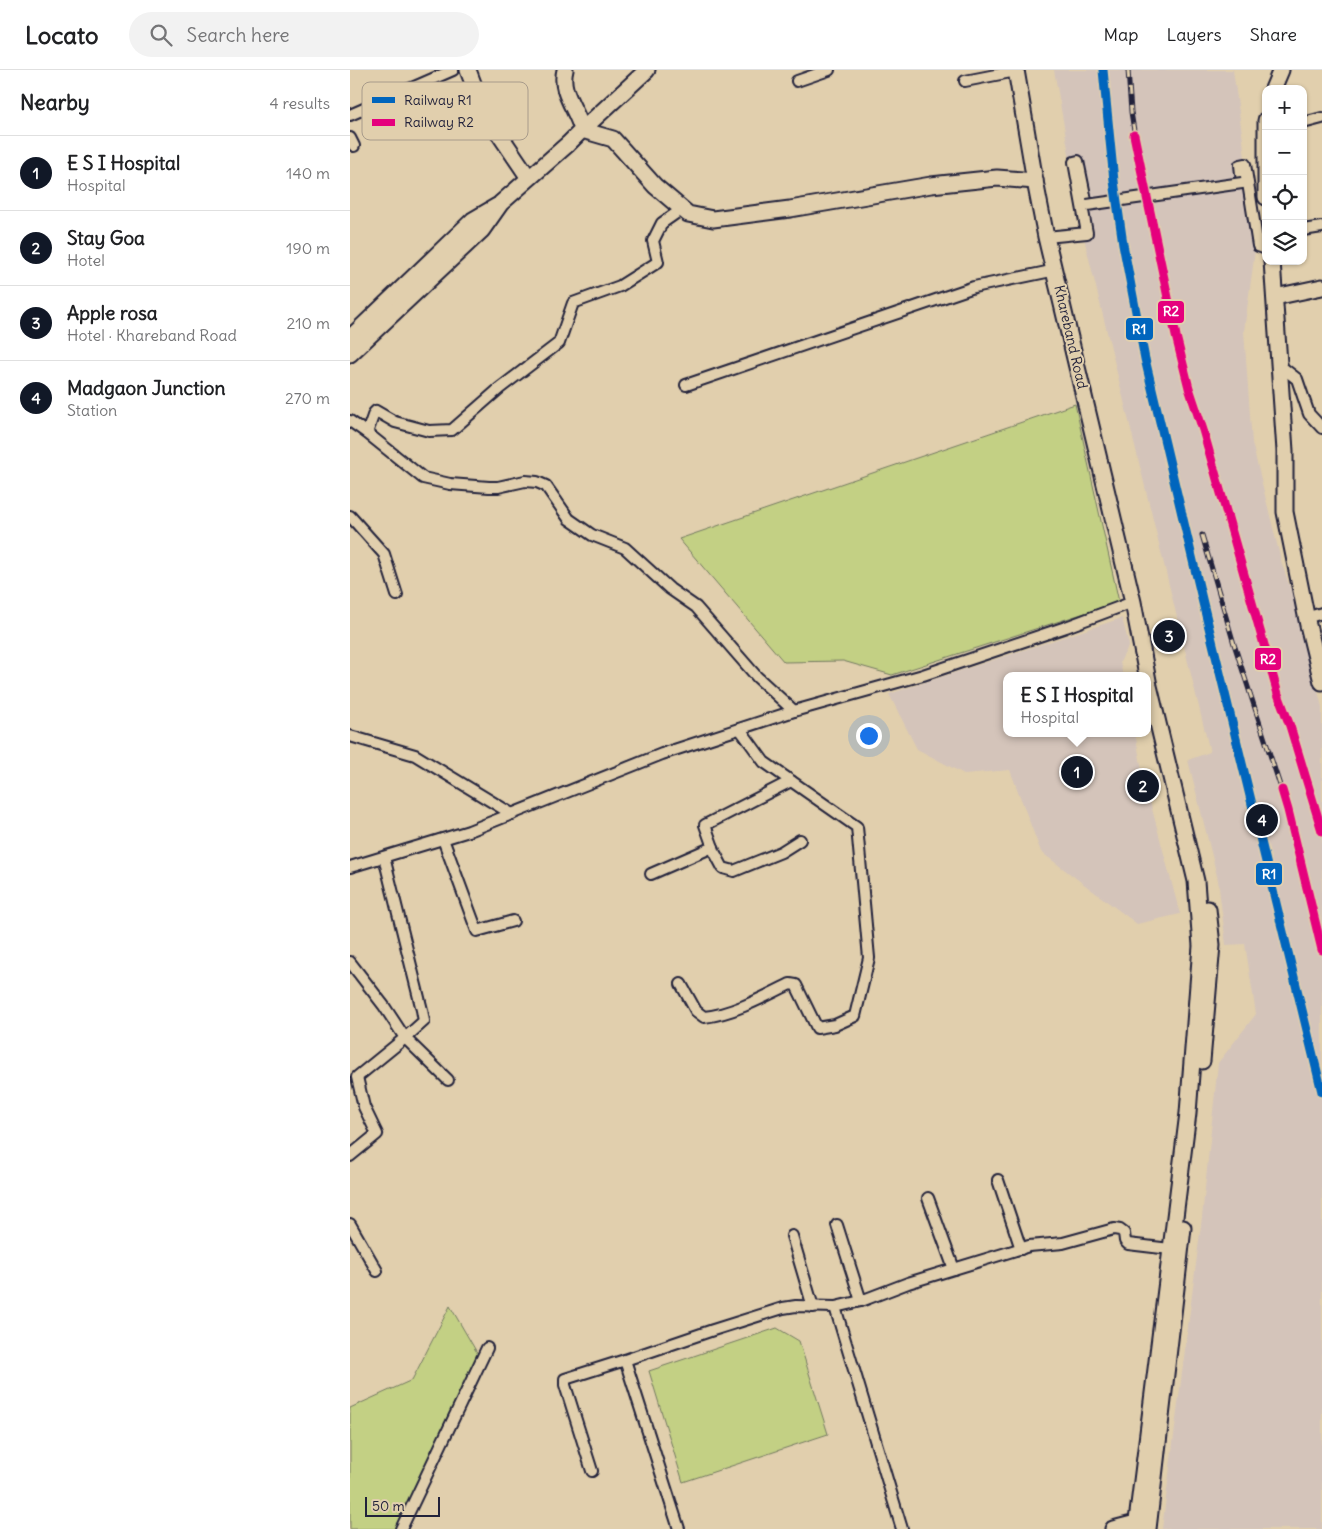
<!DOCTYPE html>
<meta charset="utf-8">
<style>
:root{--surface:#fff;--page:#f2f2f2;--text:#202124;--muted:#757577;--line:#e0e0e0;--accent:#111827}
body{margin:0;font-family:Delius,sans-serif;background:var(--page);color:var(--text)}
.controls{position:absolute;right:15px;top:15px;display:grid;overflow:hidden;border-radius:10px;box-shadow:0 1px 4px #0004}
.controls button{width:45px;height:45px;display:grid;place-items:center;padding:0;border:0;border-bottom:1px solid var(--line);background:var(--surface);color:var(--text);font:25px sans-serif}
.scale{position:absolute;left:15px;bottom:12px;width:75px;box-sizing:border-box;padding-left:5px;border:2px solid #22223b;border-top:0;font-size:14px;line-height:18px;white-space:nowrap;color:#22223b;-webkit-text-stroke:4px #e1cfad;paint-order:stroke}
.you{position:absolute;left:518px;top:665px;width:18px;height:18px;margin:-12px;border:4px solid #fff;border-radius:50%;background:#1a73e8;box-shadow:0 0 0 8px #1a73e833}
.badge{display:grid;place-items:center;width:32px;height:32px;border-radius:50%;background:var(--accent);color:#fff;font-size:16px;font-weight:700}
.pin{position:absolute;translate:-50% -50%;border:2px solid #fff;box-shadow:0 1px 5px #0006}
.popup{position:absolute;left:653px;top:602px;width:148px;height:65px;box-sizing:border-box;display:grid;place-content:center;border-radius:10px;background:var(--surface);filter:drop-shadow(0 1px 4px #0005);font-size:16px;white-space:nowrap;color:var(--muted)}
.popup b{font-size:19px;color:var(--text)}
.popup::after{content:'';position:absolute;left:50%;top:100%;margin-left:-10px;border:10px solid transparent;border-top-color:var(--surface)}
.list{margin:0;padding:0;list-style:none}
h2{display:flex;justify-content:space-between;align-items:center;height:65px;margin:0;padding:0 20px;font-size:21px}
h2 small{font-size:16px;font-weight:400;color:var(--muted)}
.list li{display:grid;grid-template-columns:32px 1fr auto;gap:15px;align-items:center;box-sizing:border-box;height:75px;padding:0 20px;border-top:1px solid var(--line)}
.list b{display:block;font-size:19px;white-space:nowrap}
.list p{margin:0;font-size:16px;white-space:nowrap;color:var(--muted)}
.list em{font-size:16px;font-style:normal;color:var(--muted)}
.icon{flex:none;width:28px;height:28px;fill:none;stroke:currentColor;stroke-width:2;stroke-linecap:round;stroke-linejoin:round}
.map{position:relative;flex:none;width:972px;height:1459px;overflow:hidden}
header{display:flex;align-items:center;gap:30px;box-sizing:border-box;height:70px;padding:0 25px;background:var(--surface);border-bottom:1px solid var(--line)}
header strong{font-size:24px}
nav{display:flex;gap:28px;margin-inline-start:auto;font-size:18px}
.search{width:350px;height:45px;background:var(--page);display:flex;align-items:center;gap:12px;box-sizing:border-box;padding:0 18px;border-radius:28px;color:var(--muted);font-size:19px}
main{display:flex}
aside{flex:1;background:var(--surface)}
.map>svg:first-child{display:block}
.built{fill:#d4c4ba}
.green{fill:#c3d084;stroke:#727960}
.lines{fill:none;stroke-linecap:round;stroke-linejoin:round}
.street-casing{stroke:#22223b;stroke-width:14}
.secondary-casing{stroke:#22223b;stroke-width:19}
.street{stroke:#e1cfad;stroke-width:10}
.secondary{stroke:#e1cfad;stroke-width:15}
.rail-casing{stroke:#22223b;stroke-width:5}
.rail{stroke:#e1cfad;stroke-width:3;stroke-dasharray:9;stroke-linecap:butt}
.street-bridge-casing{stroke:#22223b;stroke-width:14;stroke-linecap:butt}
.street-bridge{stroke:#e1cfad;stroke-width:10}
.rail-1-casing{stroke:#e1cfad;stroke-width:12}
.rail-2-casing{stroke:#e1cfad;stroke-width:12}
.rail-1{stroke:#0065bd;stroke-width:9}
.rail-2{stroke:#e5007d;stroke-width:9}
.labels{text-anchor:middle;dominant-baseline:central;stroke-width:4;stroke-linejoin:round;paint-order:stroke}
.street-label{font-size:14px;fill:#22223b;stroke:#e1cfad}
.key{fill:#e1cfad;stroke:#a89b8b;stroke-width:1}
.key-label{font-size:14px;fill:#22223b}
.line-badge{stroke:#e1cfad;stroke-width:2}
.badge-label{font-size:14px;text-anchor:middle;font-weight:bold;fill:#fff}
</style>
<header>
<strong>Locato</strong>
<div class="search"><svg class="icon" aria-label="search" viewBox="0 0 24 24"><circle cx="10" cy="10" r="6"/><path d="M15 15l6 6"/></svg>Search here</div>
<nav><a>Map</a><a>Layers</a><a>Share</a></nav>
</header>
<main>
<aside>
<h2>Nearby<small>4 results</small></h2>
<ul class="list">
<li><span class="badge">1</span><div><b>E S I Hospital</b><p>Hospital</p></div><em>140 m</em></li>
<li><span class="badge">2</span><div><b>Stay Goa</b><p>Hotel</p></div><em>190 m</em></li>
<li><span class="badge">3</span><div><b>Apple rosa</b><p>Hotel · Khareband Road</p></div><em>210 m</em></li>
<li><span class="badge">4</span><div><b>Madgaon Junction</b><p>Station</p></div><em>270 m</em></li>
</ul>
</aside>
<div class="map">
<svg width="972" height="1459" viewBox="0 0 972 1459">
<rect width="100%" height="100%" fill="#e1cfad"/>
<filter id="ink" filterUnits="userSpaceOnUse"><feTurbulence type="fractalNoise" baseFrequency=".02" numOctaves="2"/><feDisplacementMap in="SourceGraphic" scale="10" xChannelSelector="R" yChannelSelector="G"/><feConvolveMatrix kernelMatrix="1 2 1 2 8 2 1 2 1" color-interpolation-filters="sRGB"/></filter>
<g filter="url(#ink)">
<g class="built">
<polygon points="704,0 883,0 893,70 905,181 894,261 902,373 932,494 948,541 972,637 972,1459 812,1459 852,1147 868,993 906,944 895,874 876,875 868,810 838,690 860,682 734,168"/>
<polygon points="772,548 779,575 770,592 773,606 657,606 657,663 785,663 793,705 830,844 787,854 691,782 660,700 614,704 567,679 539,624"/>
</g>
<g class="green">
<polygon points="725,334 769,532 542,605 493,591 434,592 329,469"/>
<polygon points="100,1236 129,1286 48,1459 0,1459 0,1338 62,1310"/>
<polygon points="427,1258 449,1271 478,1364 333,1412 299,1301"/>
</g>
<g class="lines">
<defs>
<g id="street">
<polyline points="447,11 479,0"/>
<polyline points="615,11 666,1"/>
<polyline points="0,45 103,0"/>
<polyline points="953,53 972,48"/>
<polyline points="0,68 4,76"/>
<polyline points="892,113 890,95 895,94 908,176 916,179"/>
<polyline points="953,160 972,157"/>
<polyline points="696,167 737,163 724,92 728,91 737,135"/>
<polyline points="929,295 947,309 959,344 972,358"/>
<polyline points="336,315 624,217 706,200"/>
<polyline points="0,351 17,363 73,408 100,414 139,417 148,417 175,411 187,412 196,416 219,449 242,465 275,478 320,519 346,537 407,607 444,641"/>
<polyline points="17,363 24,343 26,341 45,352 79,361 102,360 150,318 209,273 223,233 270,216 308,192 303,171 312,153 332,139"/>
<polyline points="0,446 34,484 47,525"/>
<polyline points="956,548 972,543"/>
<polyline points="0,666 65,685 162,744"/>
<polyline points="441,711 355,755 365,783 373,798 384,801 431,782 450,770"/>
<polyline points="93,769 127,861 163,851"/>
<polyline points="34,787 72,940 74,951 55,968 98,1010"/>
<polyline points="0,797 119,761 312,684 444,641 573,605 716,557 783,532"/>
<polyline points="301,804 363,777"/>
<polyline points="0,892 34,936 55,968 7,1007 14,1037 27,1064 0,1086"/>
<path d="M331 914 346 941 354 947C383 944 414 927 440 914L446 915 467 958 485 955 505 946 519 888 507 757 414 692 390 659"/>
<polyline points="648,1110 671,1179"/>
<polyline points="578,1128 604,1199"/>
<polyline points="0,1154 27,1201"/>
<polyline points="487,1155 511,1231 558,1213 679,1176 713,1173 764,1159 770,1160 774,1163 775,1171 778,1174 820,1179"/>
<polyline points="442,1166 463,1237"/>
<polyline points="485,1237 552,1459"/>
<polyline points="275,1290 363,1260 433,1238 446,1236 485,1237 511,1231"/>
<polyline points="242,1401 215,1315 215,1309 275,1290 329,1459"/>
<polyline points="51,1459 137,1278"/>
</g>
<g id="secondary">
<polyline points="118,0 133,40 179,108"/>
<polyline points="297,0 232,60 263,69 305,116 338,144 363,149 440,139 581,115 647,108 685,111"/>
<polyline points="666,0 685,111 696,167 783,532 799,616 846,811 851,876 838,1043 786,1459"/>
<polyline points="923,19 931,0"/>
<polyline points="916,50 916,127"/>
<polyline points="922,191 935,381 935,442 958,555 972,612"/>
<polyline points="925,227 972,217"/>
<polyline points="0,268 123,150 147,136"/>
<path d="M0 284 132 160 151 133 218 74 232 60C227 39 209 22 215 0"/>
<polyline points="852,991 862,875 858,839"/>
<polyline points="763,1459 786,1453 794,1448"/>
<polyline points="798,1459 833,1158"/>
</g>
</defs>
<use href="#street" class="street-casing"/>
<use href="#secondary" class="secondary-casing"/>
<use href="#street" class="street"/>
<use href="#secondary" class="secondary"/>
<defs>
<g id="rail">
<polyline points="778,0 781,42 791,104 839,318 853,360 928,624 940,656 972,761"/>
<polyline points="852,465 884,574 938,740 972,880"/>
<polyline points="873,616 972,1022"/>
</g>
</defs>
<use href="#rail" class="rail-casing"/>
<use href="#rail" class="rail"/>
<defs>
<polyline id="street-bridge" points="737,135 892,113"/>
</defs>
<use href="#street-bridge" class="street-bridge-casing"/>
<use href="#street-bridge" class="street-bridge"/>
<defs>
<polyline id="rail-1" points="753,0 764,111 773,174 795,289 853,533 972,1022"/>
<g id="rail-2">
<polyline points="784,65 826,266 839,318 853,360 928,624 940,656 972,761"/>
<polyline points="932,720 938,740 972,880"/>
</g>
</defs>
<use href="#rail-1" class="rail-1-casing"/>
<use href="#rail-2" class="rail-2-casing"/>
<use href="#rail-1" class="rail-1"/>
<use href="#rail-2" class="rail-2"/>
</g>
</g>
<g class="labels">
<g class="street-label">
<text transform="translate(721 267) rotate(77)">Khareband Road</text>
</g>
</g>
<rect x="12" y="12" width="166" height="58" rx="8" class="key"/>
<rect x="22" y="27" width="23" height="6" fill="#0065bd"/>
<rect x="22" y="49" width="23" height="7" fill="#e5007d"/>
<g class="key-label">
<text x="54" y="35">Railway R1</text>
<text x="54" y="57">Railway R2</text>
</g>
<g class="line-badge">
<rect x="807" y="230" width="28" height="24" rx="5" fill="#e5007d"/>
<rect x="775" y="247" width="29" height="24" rx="5" fill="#0065bd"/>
<rect x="904" y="577" width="28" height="24" rx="5" fill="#e5007d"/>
<rect x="905" y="792" width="28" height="24" rx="5" fill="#0065bd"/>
</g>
<g class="badge-label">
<text x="821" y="246">R2</text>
<text x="789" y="264">R1</text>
<text x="918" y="594">R2</text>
<text x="919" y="809">R1</text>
</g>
</svg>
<div class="controls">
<button>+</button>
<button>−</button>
<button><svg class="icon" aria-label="locate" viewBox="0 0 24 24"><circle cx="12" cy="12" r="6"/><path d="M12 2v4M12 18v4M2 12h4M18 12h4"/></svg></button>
<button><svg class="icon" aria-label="layers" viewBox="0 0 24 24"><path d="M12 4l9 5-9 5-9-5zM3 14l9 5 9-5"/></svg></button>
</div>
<div class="scale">50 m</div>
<div class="you"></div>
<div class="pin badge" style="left:727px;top:702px">1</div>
<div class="popup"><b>E S I Hospital</b>Hospital</div>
<div class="pin badge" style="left:793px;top:716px">2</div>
<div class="pin badge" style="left:819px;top:566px">3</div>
<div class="pin badge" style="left:912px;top:750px">4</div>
</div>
</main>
